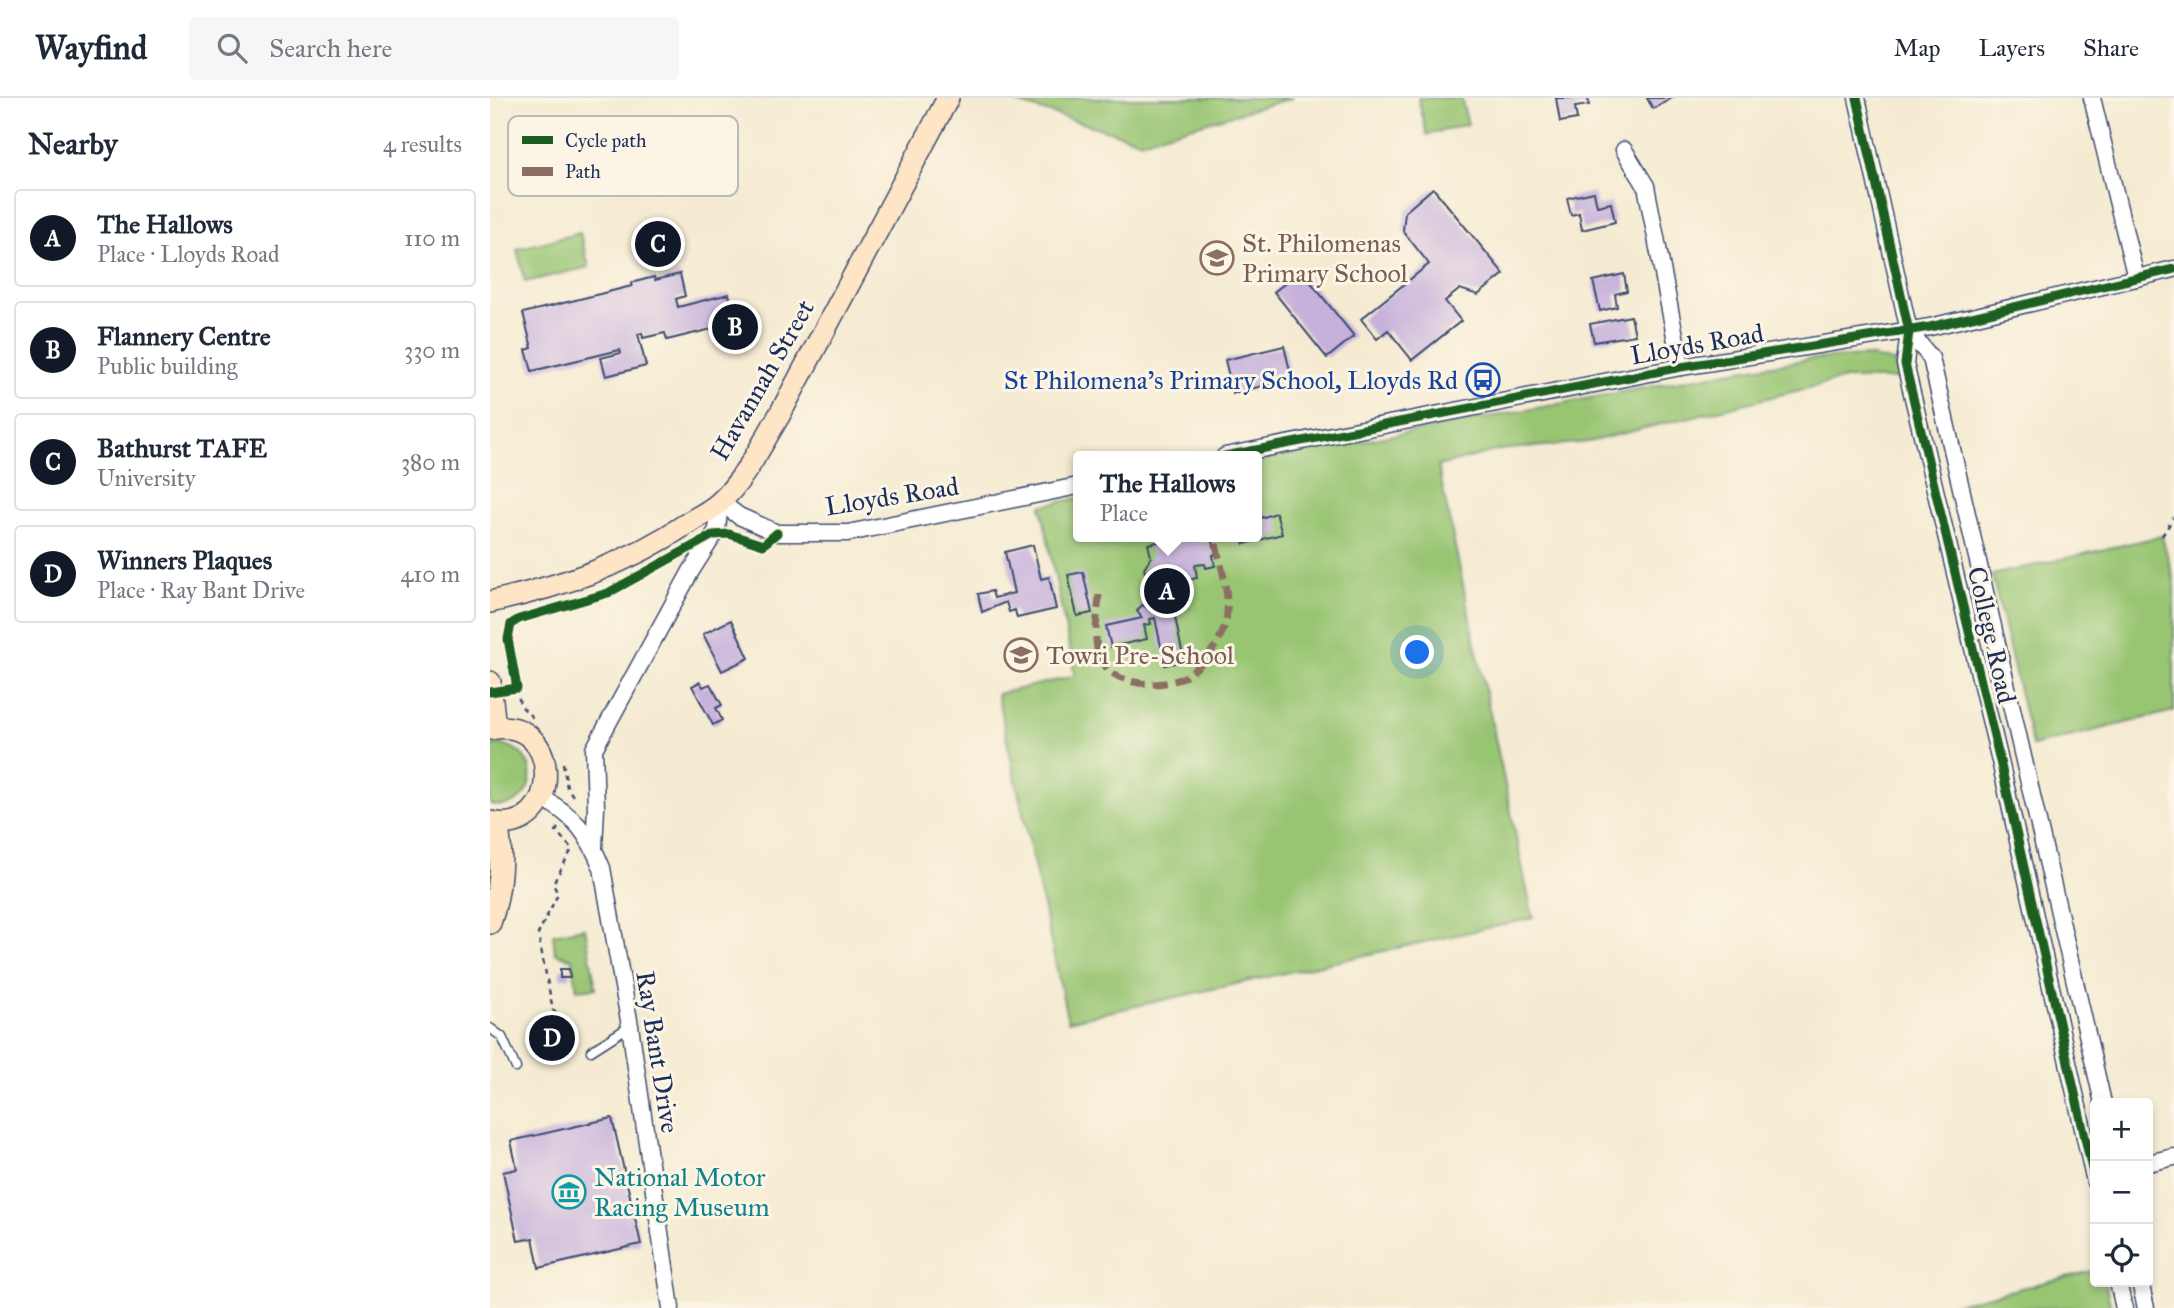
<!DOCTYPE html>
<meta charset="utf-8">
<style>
:root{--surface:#fff;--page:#f6f6f7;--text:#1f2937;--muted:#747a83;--line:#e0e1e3;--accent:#111827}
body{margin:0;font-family:"IM FELL Great Primer",serif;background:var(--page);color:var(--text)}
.controls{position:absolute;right:21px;bottom:21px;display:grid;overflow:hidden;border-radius:7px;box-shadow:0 4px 10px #0003}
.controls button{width:63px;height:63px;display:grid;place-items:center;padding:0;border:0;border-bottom:2px solid var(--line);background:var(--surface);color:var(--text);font:35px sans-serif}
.you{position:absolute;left:928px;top:555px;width:24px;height:24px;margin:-18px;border:5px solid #fff;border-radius:50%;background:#1a73e8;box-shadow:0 0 0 10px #1a73e833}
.badge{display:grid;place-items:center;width:46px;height:46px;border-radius:50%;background:var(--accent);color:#fff;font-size:23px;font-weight:700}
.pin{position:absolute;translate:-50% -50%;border:4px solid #fff;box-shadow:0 2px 7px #0006}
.popup{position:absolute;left:583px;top:353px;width:189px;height:91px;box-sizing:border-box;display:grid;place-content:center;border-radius:7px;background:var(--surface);filter:drop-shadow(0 2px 5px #0005);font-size:23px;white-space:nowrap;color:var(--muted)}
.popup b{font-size:26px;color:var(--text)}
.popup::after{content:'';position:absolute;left:50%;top:100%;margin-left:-14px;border:14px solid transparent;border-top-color:var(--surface)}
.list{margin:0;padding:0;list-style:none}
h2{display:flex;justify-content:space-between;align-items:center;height:91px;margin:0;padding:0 28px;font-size:30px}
h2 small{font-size:23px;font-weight:400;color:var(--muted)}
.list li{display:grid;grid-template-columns:46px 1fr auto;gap:21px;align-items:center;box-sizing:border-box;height:98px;margin:0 14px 14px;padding:0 14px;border:2px solid var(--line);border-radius:7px}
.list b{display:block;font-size:26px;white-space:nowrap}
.list p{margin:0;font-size:23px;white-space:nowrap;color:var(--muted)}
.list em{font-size:23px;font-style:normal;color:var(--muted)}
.icon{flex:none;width:38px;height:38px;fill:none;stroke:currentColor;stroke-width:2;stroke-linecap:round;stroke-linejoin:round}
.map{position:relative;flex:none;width:1684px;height:1210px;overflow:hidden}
header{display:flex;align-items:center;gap:42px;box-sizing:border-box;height:98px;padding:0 35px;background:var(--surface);border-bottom:2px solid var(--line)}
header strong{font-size:33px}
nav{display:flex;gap:38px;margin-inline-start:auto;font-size:24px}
.search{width:490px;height:63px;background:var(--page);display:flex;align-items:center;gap:18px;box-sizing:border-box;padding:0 24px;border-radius:7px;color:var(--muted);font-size:26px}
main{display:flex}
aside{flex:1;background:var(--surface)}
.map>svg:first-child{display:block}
.green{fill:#98c572;stroke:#5a7a68;stroke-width:2}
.building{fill:#c6b1dc}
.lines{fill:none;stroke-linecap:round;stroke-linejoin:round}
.lane-casing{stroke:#3c4b6f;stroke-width:11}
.street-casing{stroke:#3c4b6f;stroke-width:19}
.secondary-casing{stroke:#3c4b6f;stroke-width:24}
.path{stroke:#3c4b6f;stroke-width:2.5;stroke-dasharray:5 5;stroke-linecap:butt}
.lane{stroke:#fff;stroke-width:8}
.street{stroke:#fff;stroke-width:16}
.secondary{stroke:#fee5c5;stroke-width:21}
.quiet{stroke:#8d6e63;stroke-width:7;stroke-dasharray:14 7;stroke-linecap:butt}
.cycleway-casing{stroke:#fcf5e5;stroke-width:13}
.cycleway{stroke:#1b5e20;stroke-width:9}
.labels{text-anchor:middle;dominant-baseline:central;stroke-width:6;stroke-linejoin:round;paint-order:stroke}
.education-label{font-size:26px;fill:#785e54;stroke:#fcf5e5;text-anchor:start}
.street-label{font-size:26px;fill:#1b2f5e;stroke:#fcf5e5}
.transit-label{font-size:26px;fill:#164399;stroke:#fcf5e5;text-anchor:end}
.culture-label{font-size:26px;fill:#0d838f;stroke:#fcf5e5;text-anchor:start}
.key{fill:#fcf5e5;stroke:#b8babc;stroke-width:2}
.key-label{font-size:19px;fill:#1b2f5e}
</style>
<header>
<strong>Wayfind</strong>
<div class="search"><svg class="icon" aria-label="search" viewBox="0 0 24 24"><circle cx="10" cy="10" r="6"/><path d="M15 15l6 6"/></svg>Search here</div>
<nav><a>Map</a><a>Layers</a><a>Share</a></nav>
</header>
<main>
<aside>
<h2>Nearby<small>4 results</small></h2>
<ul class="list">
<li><span class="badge">A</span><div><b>The Hallows</b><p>Place · Lloyds Road</p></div><em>110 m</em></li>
<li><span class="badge">B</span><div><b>Flannery Centre</b><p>Public building</p></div><em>330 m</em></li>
<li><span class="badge">C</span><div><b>Bathurst TAFE</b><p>University</p></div><em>380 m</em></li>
<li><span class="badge">D</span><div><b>Winners Plaques</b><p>Place · Ray Bant Drive</p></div><em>410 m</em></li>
</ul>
</aside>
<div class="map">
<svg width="1684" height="1210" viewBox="0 0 1684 1210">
<rect width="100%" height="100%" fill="#fcf5e5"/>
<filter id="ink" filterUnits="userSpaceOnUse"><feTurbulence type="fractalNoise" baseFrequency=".0143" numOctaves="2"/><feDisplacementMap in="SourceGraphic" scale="14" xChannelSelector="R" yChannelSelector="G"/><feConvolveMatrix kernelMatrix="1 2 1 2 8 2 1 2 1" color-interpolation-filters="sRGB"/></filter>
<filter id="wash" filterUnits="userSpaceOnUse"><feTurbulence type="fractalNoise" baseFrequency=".00686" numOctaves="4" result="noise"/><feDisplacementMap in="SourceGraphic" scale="28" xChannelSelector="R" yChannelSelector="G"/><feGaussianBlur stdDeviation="1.57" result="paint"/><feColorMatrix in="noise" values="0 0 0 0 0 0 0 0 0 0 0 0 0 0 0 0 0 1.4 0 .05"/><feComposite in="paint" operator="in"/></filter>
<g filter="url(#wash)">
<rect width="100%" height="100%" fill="#f5ebd2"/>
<g class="green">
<polygon points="511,0 802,0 651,43"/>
<polygon points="928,0 971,0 978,26 937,37"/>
<polygon points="90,135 99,169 35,184 27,151"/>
<polygon points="1378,258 1404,264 1410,281 1355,281 1098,344 1009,352 948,368 1043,820 578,923 507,596 585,578 551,408 588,400 588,439 766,439 766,363 1238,274 1321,261"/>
<polygon points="1672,438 1684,483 1684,613 1542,648 1502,477"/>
<path d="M9 646C59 653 44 718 0 706V647Z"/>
<polygon points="95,830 106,890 87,892 82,861 65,855 63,836"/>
<polygon points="1605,1172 1605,1184 1615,1184 1621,1210 1450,1210"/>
</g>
<g id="blocks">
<g class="building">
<polygon points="1066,0 1098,0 1099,7 1085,9 1087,21 1070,24"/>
<polygon points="1157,0 1182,0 1163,11"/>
<polygon points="943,90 1014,176 988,197 970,191 955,203 971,223 922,262 898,232 887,241 871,221 939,166 913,133 915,114"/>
<polygon points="1104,94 1107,108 1121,105 1125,124 1092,132 1089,115 1081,117 1077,100"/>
<polygon points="811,172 864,238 837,260 784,194"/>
<polygon points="190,176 195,198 186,201 188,209 239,196 246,225 177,242 175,235 153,240 152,235 148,236 156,268 116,278 111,260 131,255 130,252 42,273 36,252 42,250 33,215 142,188 141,185 164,179 165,182"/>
<polygon points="1134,176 1137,193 1125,196 1127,209 1110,213 1103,183"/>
<polygon points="1141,218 1145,237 1104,244 1100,226"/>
<polygon points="794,248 802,281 743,295 735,262"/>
<polygon points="766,406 771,420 786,415 792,436 754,446 752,439 766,439"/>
<polygon points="694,439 722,439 726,456 723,457 725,468 716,470 715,466 705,467 707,480 693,483 698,504 692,505 694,512 684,514 694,563 675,567 665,520 660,521 661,526 654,527 657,541 621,549 616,528 652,520 647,513 652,507 663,512 654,470 661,459 658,446"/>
<polygon points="543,447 551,481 559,479 566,511 527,520 525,512 519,514 516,504 492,514 488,496 502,493 504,500 524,495 515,454"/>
<polygon points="593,474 602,515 587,518 578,477"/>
<polygon points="241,522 259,560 232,573 213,536"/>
<polygon points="210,584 213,589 220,586 232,607 226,610 232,622 223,627 202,588"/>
<polygon points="70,871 79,871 80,880 70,880"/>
<polygon points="122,1020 151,1146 49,1170 43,1140 28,1143 13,1074 27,1071 21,1043"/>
</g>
</g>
</g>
<g filter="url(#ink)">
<use href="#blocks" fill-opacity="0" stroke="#3c4b6f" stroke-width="2"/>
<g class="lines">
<defs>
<g id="lane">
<polyline points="0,930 12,939 26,970"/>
<polyline points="101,953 140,928"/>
</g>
<g id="street">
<polyline points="1367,0 1419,233 1415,266 1510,663 1605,1084"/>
<polyline points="1602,0 1646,180"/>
<polyline points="1134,52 1156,88 1191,269"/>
<polyline points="1419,233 1441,260 1613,1005"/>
<polyline points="735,358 1191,269 1440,229 1684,171"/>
<polyline points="230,404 249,418 287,435 358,435 588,388"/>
<path d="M52 700C85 718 98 735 112 770L140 928 181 1210"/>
<polyline points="104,749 106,710 104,651 201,473 227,432 230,404"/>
<polyline points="1658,1065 1684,1059"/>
<polyline points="1628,1184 1634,1210"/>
<polyline points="1650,1184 1656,1210"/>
</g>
<g id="secondary">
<path d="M0 504C72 488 136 467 198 425 208 419 220 413 229 405 255 381 272 346 290 316L458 0"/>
<polyline points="0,584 5,630"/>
<path d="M0 631C74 614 74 740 0 724"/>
<path d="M0 825C10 797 15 753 6 725"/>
</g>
</defs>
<use href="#lane" class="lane-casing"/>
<use href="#street" class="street-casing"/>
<use href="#secondary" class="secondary-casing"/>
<g class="path">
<polyline points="1672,438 1684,419"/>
<polyline points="27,590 30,607 43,620"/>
<polyline points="73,665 77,689 85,701"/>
<polyline points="68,730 66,733 82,751 63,786 68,796 48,836 63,912 72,921"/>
</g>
<use href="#lane" class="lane"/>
<use href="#street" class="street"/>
<use href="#secondary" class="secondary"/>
<path class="quiet" d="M609 497C608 517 602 543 610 561 622 588 673 592 696 578 714 566 731 545 736 523 741 497 730 464 724 439"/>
<defs>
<g id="cycleway">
<polyline points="1367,0 1419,233 1415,266 1510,663 1605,1084"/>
<polyline points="735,358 1191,269 1440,229 1684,171"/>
<polyline points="0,594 27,590 18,541 21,526 29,521 118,495 223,437 239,436 273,447 287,435"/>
</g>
</defs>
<use href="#cycleway" class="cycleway-casing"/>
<use href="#cycleway" class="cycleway"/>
</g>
</g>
<defs>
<symbol id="school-ring" viewBox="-11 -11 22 22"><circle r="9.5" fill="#fcf5e5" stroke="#8d6e63" stroke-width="1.5"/><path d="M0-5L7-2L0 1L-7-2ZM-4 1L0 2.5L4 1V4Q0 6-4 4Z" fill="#8d6e63"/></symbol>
<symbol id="bus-ring" viewBox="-11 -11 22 22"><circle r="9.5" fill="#fcf5e5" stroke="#1a4fb4" stroke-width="1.5"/><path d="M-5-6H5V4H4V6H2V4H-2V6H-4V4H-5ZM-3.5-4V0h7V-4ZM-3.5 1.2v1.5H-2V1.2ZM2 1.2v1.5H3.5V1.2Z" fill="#1a4fb4"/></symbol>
<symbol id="museum-ring" viewBox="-11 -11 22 22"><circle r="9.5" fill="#fcf5e5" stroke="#0f9aa8" stroke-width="1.5"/><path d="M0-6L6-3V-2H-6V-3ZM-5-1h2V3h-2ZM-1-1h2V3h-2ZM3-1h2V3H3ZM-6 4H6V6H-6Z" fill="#0f9aa8"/></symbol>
</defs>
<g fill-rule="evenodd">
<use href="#school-ring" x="708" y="141" width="38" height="38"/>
<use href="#bus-ring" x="974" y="263" width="38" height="38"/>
<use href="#school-ring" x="512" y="538" width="38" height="38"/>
<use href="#museum-ring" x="60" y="1075" width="38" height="38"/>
</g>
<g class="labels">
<g class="education-label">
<text x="752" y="145">St. Philomenas<tspan x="752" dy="30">Primary School</tspan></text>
<text x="556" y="557">Towri Pre-School</text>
</g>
<g class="street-label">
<text transform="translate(1207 246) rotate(-10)">Lloyds Road</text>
<text transform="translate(272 282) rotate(-60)">Havannah Street</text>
<text transform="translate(402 398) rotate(-9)">Lloyds Road</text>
<text transform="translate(1502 537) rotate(77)">College Road</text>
<text transform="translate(168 954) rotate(81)">Ray Bant Drive</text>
</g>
<g class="transit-label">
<text x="968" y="282">St Philomena's Primary School, Lloyds Rd</text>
</g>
<g class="culture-label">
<text x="104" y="1079">National Motor<tspan x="104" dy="30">Racing Museum</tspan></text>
</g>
</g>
<rect x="18" y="18" width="230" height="80" rx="10" class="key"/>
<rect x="32" y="38" width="31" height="8" fill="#1b5e20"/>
<rect x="32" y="69" width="31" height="9" fill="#8d6e63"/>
<g class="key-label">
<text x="75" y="49">Cycle path</text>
<text x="75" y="80">Path</text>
</g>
</svg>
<div class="controls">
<button>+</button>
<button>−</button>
<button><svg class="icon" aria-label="locate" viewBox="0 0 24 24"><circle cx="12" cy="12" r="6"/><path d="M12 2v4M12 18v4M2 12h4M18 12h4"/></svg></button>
</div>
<div class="you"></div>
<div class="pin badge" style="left:677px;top:493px">A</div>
<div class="popup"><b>The Hallows</b>Place</div>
<div class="pin badge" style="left:245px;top:229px">B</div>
<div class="pin badge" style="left:168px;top:146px">C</div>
<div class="pin badge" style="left:62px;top:940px">D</div>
</div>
</main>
